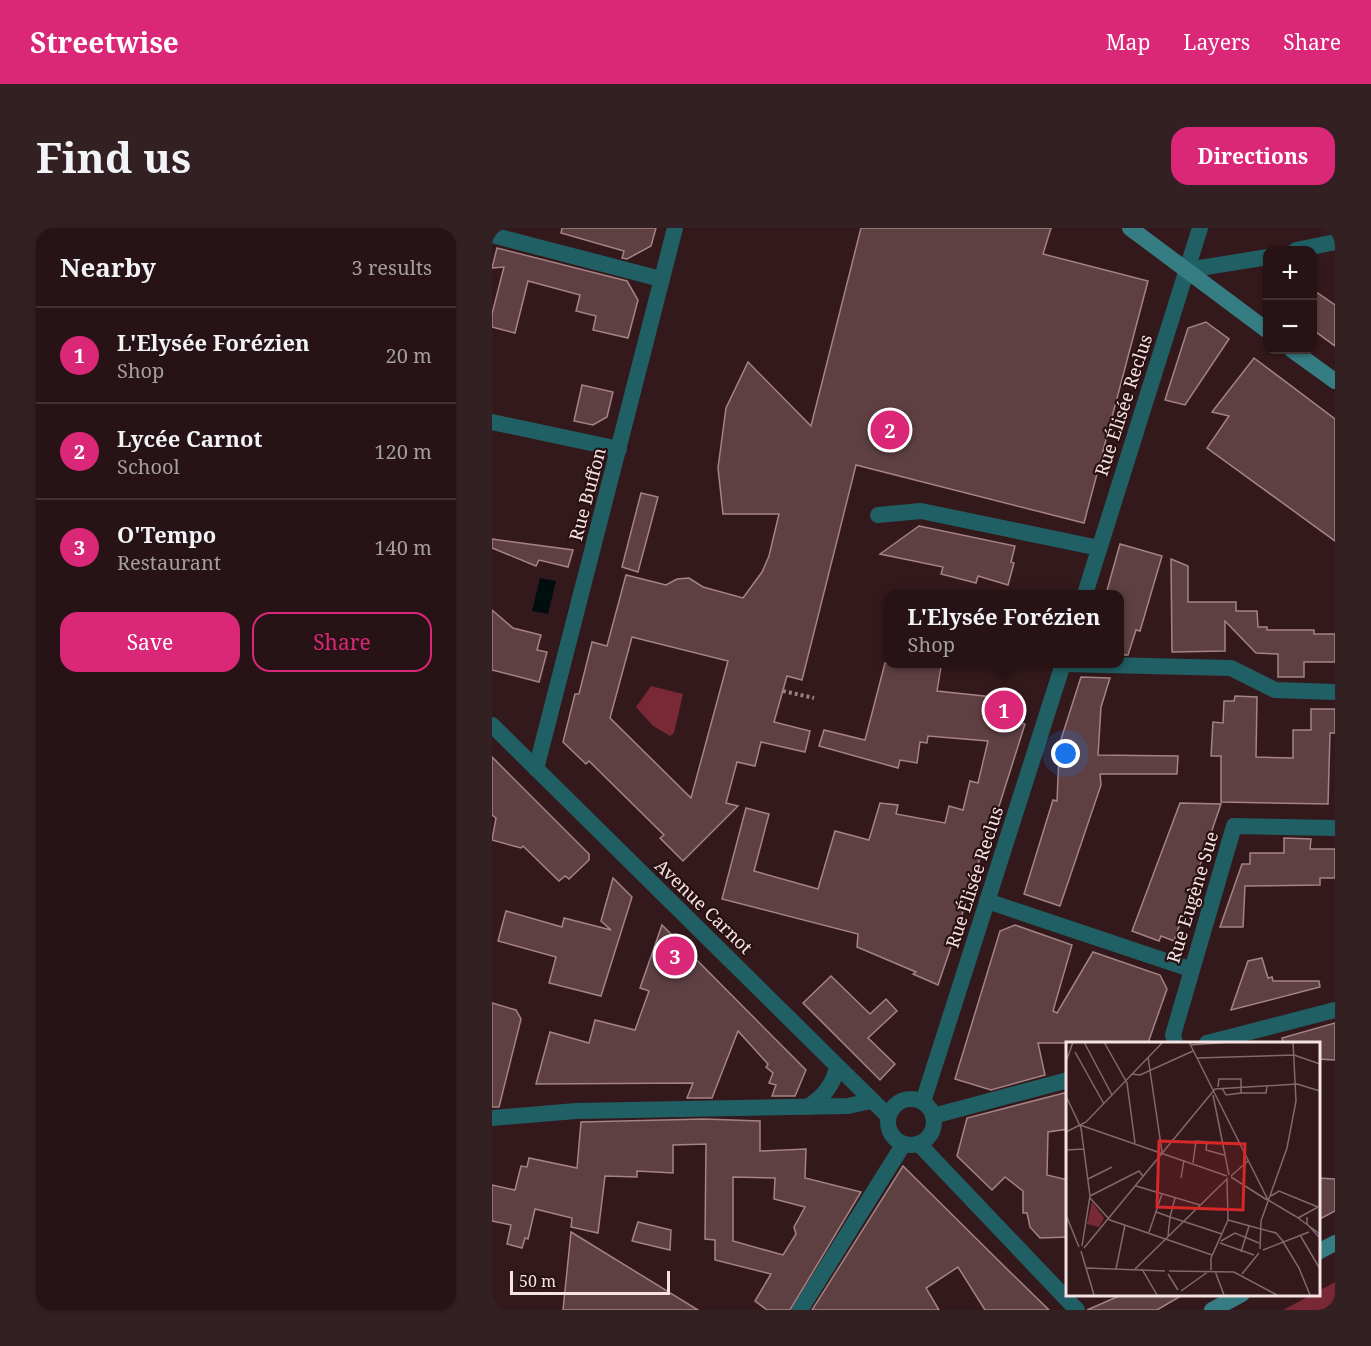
<!DOCTYPE html>
<meta charset="utf-8">
<style>
:root{--surface:#271315;--page:#332022;--text:#f1f3f6;--muted:#a49ea0;--line:#433234;--accent:#db2777}
body{margin:0;font-family:"Noto Serif",serif;background:var(--page);color:var(--text)}
.controls{position:absolute;right:18px;top:18px;display:grid;overflow:hidden;border-radius:12px;box-shadow:0 2px 4px #0004}
.controls button{width:54px;height:54px;display:grid;place-items:center;padding:0;border:0;border-bottom:2px solid var(--line);background:var(--surface);color:var(--text);font:30px sans-serif}
.scale{position:absolute;left:18px;bottom:15px;width:160px;box-sizing:border-box;padding-left:6px;border:3px solid #f5e2e3;border-top:0;font-size:16px;line-height:21px;white-space:nowrap;color:#f5e2e3;-webkit-text-stroke:4px #291013;paint-order:stroke}
.you{position:absolute;left:574px;top:526px;width:21px;height:21px;margin:-15px;border:4px solid #fff;border-radius:50%;background:#1a73e8;box-shadow:0 0 0 9px #1a73e833}
.badge{display:grid;place-items:center;width:39px;height:39px;border-radius:50%;background:var(--accent);color:#fff;font-size:20px;font-weight:700}
.pin{position:absolute;translate:-50% -50%;border:3px solid #fff;box-shadow:0 2px 6px #0006}
.popup{position:absolute;left:392px;top:362px;width:240px;height:78px;box-sizing:border-box;display:grid;place-content:center;border-radius:12px;background:var(--surface);filter:drop-shadow(0 2px 4px #0005);font-size:20px;white-space:nowrap;color:var(--muted)}
.popup b{font-size:22px;color:var(--text)}
.popup::after{content:'';position:absolute;left:50%;top:100%;margin-left:-12px;border:12px solid transparent;border-top-color:var(--surface)}
.list{margin:0;padding:0;list-style:none}
h2{display:flex;justify-content:space-between;align-items:center;height:78px;margin:0;padding:0 24px;font-size:26px}
h2 small{font-size:20px;font-weight:400;color:var(--muted)}
.list li{display:grid;grid-template-columns:39px 1fr auto;gap:18px;align-items:center;box-sizing:border-box;height:96px;padding:0 24px;border-top:2px solid var(--line)}
.list b{display:block;font-size:22px;white-space:nowrap}
.list p{margin:0;font-size:20px;white-space:nowrap;color:var(--muted)}
.list em{font-size:20px;font-style:normal;color:var(--muted)}
.actions{display:flex;gap:12px;padding:18px 24px}
.actions a{flex:1;padding:14px 0;border:2px solid var(--accent);border-radius:18px;text-align:center;font-size:21px;color:var(--accent)}
.actions .main{background:var(--accent);color:#fff}
.map{position:relative;flex:none;width:843px;height:1082px;overflow:hidden;border-radius:18px}
header{display:flex;align-items:center;gap:36px;box-sizing:border-box;height:84px;padding:0 30px;background:var(--accent);color:#fff}
header strong{font-size:28px}
nav{display:flex;gap:33px;margin-inline-start:auto;font-size:21px}
.intro{display:flex;align-items:center;justify-content:space-between;box-sizing:border-box;height:144px;padding:0 36px}
h1{margin:0;font-size:42px}
.button{padding:15px 27px;border-radius:18px;background:var(--accent);color:#fff;font-size:21px;font-weight:700}
main{display:flex;gap:36px;padding:0 36px}
aside{flex:1;background:var(--surface);border-radius:18px;box-shadow:0 2px 4px #0004}
.map>svg:first-child{display:block}
.green{fill:#792835}
.water{fill:#010e10}
.building{fill:#5e4043;stroke:#a58285;stroke-width:1.5;fill-rule:evenodd}
.lines{fill:none;stroke-linecap:round;stroke-linejoin:round}
.path{stroke:#988183;stroke-width:4;stroke-dasharray:3 3;stroke-linecap:butt}
.minor{stroke:#205f64;stroke-width:16}
.tertiary{stroke:#205f64;stroke-width:16}
.secondary{stroke:#357d83;stroke-width:16}
.labels{text-anchor:middle;dominant-baseline:central;stroke-width:4.5;stroke-linejoin:round;paint-order:stroke}
.street-label{font-size:18px;fill:#f5e2e3;stroke:#291013}
.inset-road{fill:none;stroke:#81696c;stroke-width:1.5}
.view{fill:#d62828;fill-opacity:0.15;stroke:#d62828;stroke-width:3}
.inset-edge{fill:none;stroke:#f5e2e3;stroke-width:3}
</style>
<header>
<strong>Streetwise</strong>
<nav><a>Map</a><a>Layers</a><a>Share</a></nav>
</header>
<div class="intro"><h1>Find us</h1><a class="button">Directions</a></div>
<main>
<aside>
<h2>Nearby<small>3 results</small></h2>
<ul class="list">
<li><span class="badge">1</span><div><b>L'Elysée Forézien</b><p>Shop</p></div><em>20 m</em></li>
<li><span class="badge">2</span><div><b>Lycée Carnot</b><p>School</p></div><em>120 m</em></li>
<li><span class="badge">3</span><div><b>O'Tempo</b><p>Restaurant</p></div><em>140 m</em></li>
</ul>
<div class="actions"><a class="main">Save</a><a>Share</a></div>
</aside>
<div class="map">
<svg width="843" height="1082" viewBox="0 0 843 1082">
<rect width="100%" height="100%" fill="#34191c"/>
<g class="green">
<polygon points="159,458 191,466 182,505 178,508 161,498 144,479"/>
<polygon points="843,1054 843,1082 791,1082 821,1066 826,1066 827,1063"/>
</g>
<polygon class="water" points="48,350 64,353 56,386 40,383"/>
<g class="building">
<polygon points="70,0 164,0 159,18 135,31 130,30 132,23 69,5"/>
<path d="M369 0H559L551 26 656 53 592 295 364 237 310 452 295 448 282 494 318 503 313 524 269 514 263 538 245 534 234 575 246 578 191 633 168 610 172 607 97 533 94 536 71 514 83 466H87L100 414 115 418 134 347 174 357 185 351 197 350 211 359 251 370 270 344 277 328 287 286H231L226 240 234 180 256 134 319 198ZM140 409 236 433 199 570 118 490Z"/>
<polygon points="5,20 135,53 146,72 136,110 101,102 104,88 84,83 88,67 36,53 23,105 0,99 0,86 12,39 0,40"/>
<polygon points="820,61 843,77 843,118 820,101"/>
<polygon points="714,94 737,111 693,177 673,172 696,100"/>
<polygon points="762,130 843,191 843,313 715,220 737,188 720,184"/>
<polygon points="90,157 121,164 115,189 101,197 82,193"/>
<polygon points="149,265 166,269 146,344 130,339"/>
<polygon points="427,298 523,318 519,334 522,335 516,357 486,348 484,355 449,346 451,339 388,326"/>
<polygon points="0,311 81,322 76,339 47,332 44,338 0,320"/>
<polygon points="628,316 670,328 648,403 644,402 636,427 627,427 627,366 614,366"/>
<polygon points="679,331 696,338 696,374 744,374 744,383 765,383 766,399 775,399 775,402 822,402 822,406 843,406 843,434 812,434 812,449 786,449 786,426 764,425 733,393 733,423 680,424"/>
<polygon points="0,382 21,400 49,407 45,422 55,424 47,454 0,442"/>
<polygon points="393,435 440,435 440,438 449,439 445,463 511,470 520,473 525,481 524,494 533,496 497,610 493,610 477,672 475,672 446,757 421,746 424,744 365,719 366,706 230,671 254,580 277,586 262,643 326,661 343,603 377,612 388,575 406,577 404,586 453,595 457,578 471,582 478,553 486,555 496,513 436,508 435,515 428,514 425,535 408,532 406,540 327,518 332,502 373,512"/>
<polygon points="589,449 618,450 609,479 606,527 686,528 685,546 608,546 609,557 568,678 532,666 561,572 565,573 567,527 564,527"/>
<polygon points="743,468 765,469 764,529 801,530 801,502 819,502 819,481 843,481 843,505 838,505 836,576 729,574 729,528 719,528 721,494 731,495 732,473 742,473"/>
<polygon points="0,529 97,626 97,632 77,651 73,648 67,653 31,618 29,620 0,612 4,590 0,587"/>
<polygon points="688,575 729,576 682,713 669,708 667,713 640,703"/>
<polygon points="792,610 819,611 818,621 843,621 843,650 828,650 828,657 753,658 751,699 728,699 750,636 758,636 758,625 792,625"/>
<polygon points="121,650 140,669 109,768 57,755 64,729 6,713 14,683 70,699 72,690 119,702 109,693"/>
<polygon points="170,697 314,842 303,868 280,868 284,857 277,855 281,845 274,839 276,836 246,803 220,870 195,870 201,855 44,856 58,804 97,815 103,792 143,802 157,763 148,760"/>
<polygon points="523,697 580,717 561,783 565,785 601,724 668,747 675,761 656,815 546,815 553,847 499,862 463,851 508,703"/>
<polygon points="770,730 776,750 780,749 781,753 827,753 828,759 739,782 756,733"/>
<polygon points="339,748 378,786 394,771 405,783 376,810 403,836 388,852 311,775"/>
<polygon points="0,775 24,782 29,791 7,879 0,879"/>
<polygon points="843,795 843,832 826,831 826,815 791,815 790,810"/>
<polygon points="576,864 576,901 556,904 555,947 576,952 576,1009 548,1010 538,999 535,985 531,985 531,963 513,949 500,962 465,928 475,890"/>
<path d="M212 891 268 893V923L314 921 313 950 369 964 298 1082H275L263 1073 279 1046 223 1032V1012L213 1011 214 916 181 917V945L145 943V949L113 948 106 1005 79 999 80 990 43 981 36 1011 33 1010 30 1020 15 1016 19 997 0 993V957L23 962 29 938 35 939 37 930 85 940 89 894ZM241 949 283 950 282 971 313 979 302 999 304 1006 291 1027 241 1013Z"/>
<polygon points="411,938 517,1043 557,1082 493,1082 466,1039 434,1060 447,1082 320,1082"/>
<polygon points="826,950 843,951 843,983 826,992"/>
<polygon points="146,994 179,1002 178,1022 140,1013"/>
<polygon points="79,1004 206,1082 71,1082"/>
<polygon points="634,1065 694,1065 665,1082 595,1082"/>
</g>
<g class="lines">
<polyline class="path" points="291,463 322,470"/>
<g class="minor">
<polyline points="0,7 169,51"/>
<polyline points="0,194 127,221"/>
<polyline points="386,287 429,283 607,320"/>
<polyline points="573,436 739,440 783,462 843,464"/>
<polyline points="44,541 183,0"/>
<polyline points="495,673 698,741"/>
<polyline points="683,815 681,807 742,598 843,600"/>
<polyline points="715,815 843,782"/>
<path d="M315 879C331 870 341 858 345 839"/>
<polyline points="441,888 576,852"/>
<polyline points="0,890 84,883 356,878 379,873"/>
<polyline points="308,1082 411,917"/>
</g>
<g class="tertiary">
<polyline points="804,22 843,14"/>
<polyline points="695,42 776,29"/>
<polyline points="593,366 708,0"/>
<polyline points="0,497 396,888"/>
<circle cx="419" cy="894" r="23"/>
<polyline points="431,874 571,436"/>
<polyline points="427,916 585,1082"/>
</g>
<g class="secondary">
<polyline points="638,0 776,103"/>
<polyline points="800,122 843,153"/>
<polyline points="826,1024 843,1015"/>
<polyline points="720,1082 750,1066"/>
</g>
</g>
<g class="labels">
<g class="street-label">
<text transform="translate(631 177) rotate(-72)">Rue Élisée Reclus</text>
<text transform="translate(95 266) rotate(-75)">Rue Buffon</text>
<text transform="translate(482 649) rotate(-72)">Rue Élisée Reclus</text>
<text transform="translate(700 669) rotate(-73)">Rue Eugène Sue</text>
<text transform="translate(212 678) rotate(44)">Avenue Carnot</text>
</g>
</g>
<g transform="translate(574 814)">
<rect width="254" height="254" fill="#34191c"/>
<path d="M26 160 38 176 33 185 21 182Z" fill="#792835"/>
<path class="inset-road" d="M18 0 46 53M38 0 61 41 69 101M123 0 202 158 229 174M124 3 166 0M9 10 38 62M82 15 96 110M131 16 228 13 254 22M0 20 7 0M66 32 74 33 127 9M152 45 153 37H175V51L160 53 156 46M175 51H200L201 44M147 53 163 133M0 54 15 86 24 154 16 204M14 83 161 134M0 90 20 80 97 0M0 108 18 107M127 121 130 99 141 100 140 108 158 113M165 134 182 119M165 135 201 158M115 136 118 118M22 137 46 125M70 144 134 163M24 154 73 129 77 134M205 154 213 149 252 165M24 156 44 178 146 213M90 170 104 175 109 156M0 173 13 205M228 173 254 192M241 175V182L254 196M232 176 252 165M162 178 210 191 216 198M83 190 96 152M234 193 254 227M102 194 104 175 156 192M216 198 233 226 244 253M155 199 169 191 193 201M154 201 188 213M18 206 149 47 231 42 254 49M194 207 195 179 221 106 230 59 227 0M197 208 243 190M15 209 28 253M175 210 183 184M21 226 99 229M50 227 59 183M69 227 162 136M76 227 91 253M145 228V216L162 178 161 138M103 229 168 230 211 253M149 229 158 253M102 232 112 248M176 232 193 211M115 249 143 229"/>
<path class="view" d="M93 99 179 102 177 168 91 165Z"/>
<rect width="254" height="254" class="inset-edge"/>
</g>
</svg>
<div class="controls">
<button>+</button>
<button>−</button>
</div>
<div class="scale">50 m</div>
<div class="you"></div>
<div class="pin badge" style="left:512px;top:482px">1</div>
<div class="popup"><b>L'Elysée Forézien</b>Shop</div>
<div class="pin badge" style="left:398px;top:202px">2</div>
<div class="pin badge" style="left:183px;top:728px">3</div>
</div>
</main>
